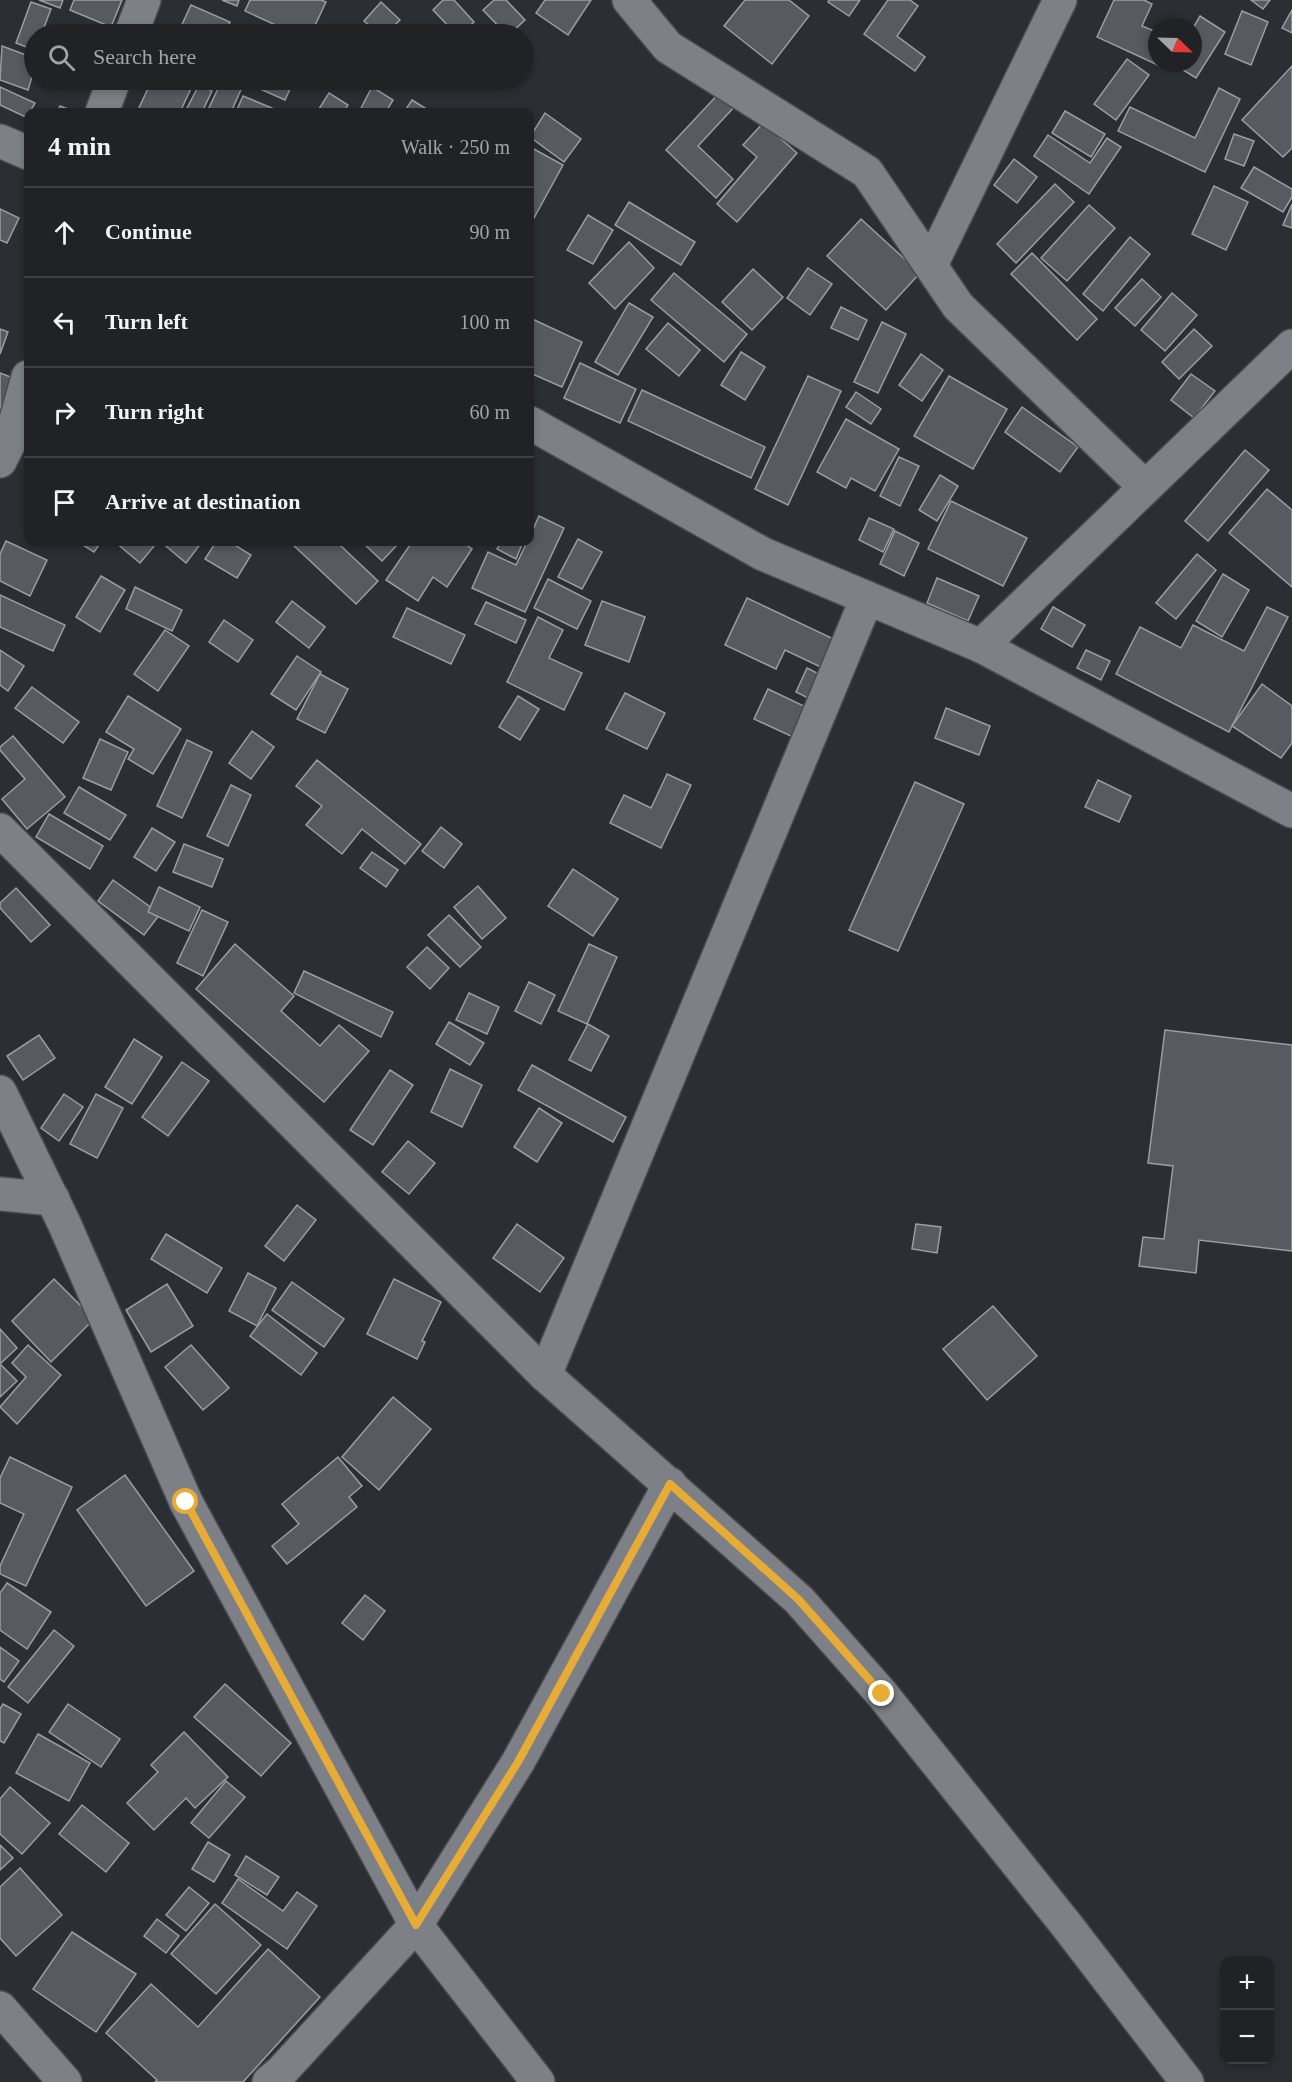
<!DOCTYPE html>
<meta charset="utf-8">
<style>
:root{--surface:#202226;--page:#2d2f32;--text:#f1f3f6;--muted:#a2a4a7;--line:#3d3f43}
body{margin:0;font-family:"Times New Roman",serif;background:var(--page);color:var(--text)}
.controls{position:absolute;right:18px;bottom:18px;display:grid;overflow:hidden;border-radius:12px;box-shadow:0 3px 9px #0003}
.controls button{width:54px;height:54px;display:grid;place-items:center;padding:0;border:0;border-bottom:2px solid var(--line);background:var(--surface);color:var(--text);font:30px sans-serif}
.compass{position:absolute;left:1148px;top:18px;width:54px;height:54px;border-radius:50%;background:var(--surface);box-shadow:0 3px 9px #0003;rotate:113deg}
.stop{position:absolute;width:18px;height:18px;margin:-14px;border:4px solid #e6ac36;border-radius:50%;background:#fff}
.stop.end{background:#e6ac36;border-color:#fff;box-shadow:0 2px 6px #0008}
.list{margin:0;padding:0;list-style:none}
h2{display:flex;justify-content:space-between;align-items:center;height:78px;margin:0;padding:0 24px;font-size:26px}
h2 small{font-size:20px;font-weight:400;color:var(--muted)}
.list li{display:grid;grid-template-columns:39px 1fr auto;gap:18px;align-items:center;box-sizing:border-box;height:90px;padding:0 24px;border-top:2px solid var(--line)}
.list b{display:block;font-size:22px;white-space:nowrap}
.list em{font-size:20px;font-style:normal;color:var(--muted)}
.icon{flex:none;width:33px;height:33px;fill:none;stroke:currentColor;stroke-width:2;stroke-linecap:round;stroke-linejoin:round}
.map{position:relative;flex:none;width:1292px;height:2082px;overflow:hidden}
.search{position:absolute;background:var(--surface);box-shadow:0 3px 9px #0003;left:24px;top:24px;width:510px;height:66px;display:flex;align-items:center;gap:15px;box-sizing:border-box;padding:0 21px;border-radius:33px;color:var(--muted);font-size:22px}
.panel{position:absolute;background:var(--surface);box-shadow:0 3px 9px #0003;left:24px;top:108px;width:510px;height:438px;border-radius:12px}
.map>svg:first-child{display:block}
.building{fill:#575a60;stroke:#9a9da3;stroke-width:1.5}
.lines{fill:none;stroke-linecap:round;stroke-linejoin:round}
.minor-casing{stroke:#484a4f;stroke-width:36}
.minor{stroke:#7d8086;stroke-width:33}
.route{stroke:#e6ac36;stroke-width:8}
</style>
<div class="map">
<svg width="1292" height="2082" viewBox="0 0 1292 2082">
<rect width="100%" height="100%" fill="#2b2e33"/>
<g class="building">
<polygon points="39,0 63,0 60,8"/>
<polygon points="74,0 122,0 111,27 70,10"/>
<polygon points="222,0 239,0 237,6"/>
<polygon points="250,0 321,0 326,2 311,34 276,34 280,27 245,11"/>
<polygon points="443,0 454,0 474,22 462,34 456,34 433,10"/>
<polygon points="494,0 506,0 525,20 510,34 506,34 483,10"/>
<polygon points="545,0 591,0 568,35 536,13"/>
<polygon points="745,0 789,0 809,16 772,64 724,26"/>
<polygon points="829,0 860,0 849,16 828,2"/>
<polygon points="888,0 910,0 918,6 897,36 925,57 915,71 864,34"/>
<polygon points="1114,0 1144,0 1152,4 1142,26 1157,32 1157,63 1162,63 1160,66 1097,37"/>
<polygon points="1251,0 1270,0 1263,9"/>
<polygon points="31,2 51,9 43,30 54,34 34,34 34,50 16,43"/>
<polygon points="381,2 400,20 386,34 378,34 364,21"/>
<polygon points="191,5 230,22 224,34 178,33"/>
<polygon points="1292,10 1292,33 1282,28"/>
<polygon points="1242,11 1268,22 1251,65 1225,54"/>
<polygon points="1200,16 1225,32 1196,78 1172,63 1193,63 1193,28"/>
<polygon points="235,29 247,34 232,34"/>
<polygon points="2,46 34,58 34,70 28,90 0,80"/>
<polygon points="1127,59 1149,75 1116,120 1094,104"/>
<polygon points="1292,66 1292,148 1283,157 1242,120"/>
<polygon points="152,80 195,80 180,112 137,112"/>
<polygon points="222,80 236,80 244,83 231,112 207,112"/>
<polygon points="259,80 294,80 285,100 256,87"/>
<polygon points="199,85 212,91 202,112 185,112"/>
<polygon points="0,87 35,103 30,112 28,112 28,118 0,105"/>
<polygon points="372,87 393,100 386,112 359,112"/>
<polygon points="1219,88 1240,99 1205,172 1118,131 1130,107 1195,138"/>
<polygon points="722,90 737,104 698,146 733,179 716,198 666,150"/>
<polygon points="329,93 348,105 344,112 317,112"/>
<polygon points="243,96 279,111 278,112 236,112"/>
<polygon points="412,100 428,110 426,112 404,112"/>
<polygon points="60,106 76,112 57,112"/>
<polygon points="1065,111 1105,134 1091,157 1052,133"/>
<polygon points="545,113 581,139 564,162 530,137"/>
<polygon points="763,123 797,153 737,222 717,204 757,157 743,145"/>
<polygon points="1234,134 1254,141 1244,166 1225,159"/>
<polygon points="1048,135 1090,163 1107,138 1121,147 1089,194 1034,156"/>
<polygon points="532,148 563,165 534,218 530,215 530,154"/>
<polygon points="1014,159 1037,177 1017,203 994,185"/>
<polygon points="1254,167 1292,189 1292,197 1283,212 1241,188"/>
<polygon points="1055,184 1074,202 1016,263 997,244"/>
<polygon points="1214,186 1248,202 1226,250 1192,234"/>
<polygon points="629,202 695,242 681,265 615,225"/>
<polygon points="1292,204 1292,228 1283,225"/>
<polygon points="1089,205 1115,228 1067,281 1041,258"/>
<polygon points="0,209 19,218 7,243 0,240"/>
<polygon points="588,215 613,230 593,264 567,250"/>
<polygon points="861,219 920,273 886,310 827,256"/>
<polygon points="1130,237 1150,254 1103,311 1083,294"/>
<polygon points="629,242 654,268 615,309 589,283"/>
<polygon points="1032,253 1097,319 1077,340 1011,274"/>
<polygon points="808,268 832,284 810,315 787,298"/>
<polygon points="753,269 783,297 752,330 722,302"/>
<polygon points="674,273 747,334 724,362 651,300"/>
<polygon points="1142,279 1161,297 1135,326 1115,308"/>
<polygon points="1172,293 1197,315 1165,351 1141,330"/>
<polygon points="629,303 653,317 618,375 595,362"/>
<polygon points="841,307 867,320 858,340 831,328"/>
<polygon points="530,318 582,342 562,387 530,373"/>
<polygon points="882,322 906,334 878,393 854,382"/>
<polygon points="668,323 700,350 679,376 646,349"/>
<polygon points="0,329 8,332 0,354"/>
<polygon points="1194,329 1212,346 1179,379 1162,362"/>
<polygon points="741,352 765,367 745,400 721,385"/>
<polygon points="921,354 943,370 922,401 899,385"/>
<polygon points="580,363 636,389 620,423 564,398"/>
<polygon points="0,373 13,378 0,410"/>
<polygon points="1191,374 1215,391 1194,418 1171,400"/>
<polygon points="808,376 841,391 788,505 755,489"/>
<polygon points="949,376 1007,409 973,469 914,436"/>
<polygon points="642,390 765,447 751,478 628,421"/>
<polygon points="856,392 881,409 871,424 846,407"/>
<polygon points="1022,407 1078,447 1060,472 1005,432"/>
<polygon points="846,419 899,449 875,491 851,478 846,488 817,472"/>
<polygon points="1245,450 1269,470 1208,541 1185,521"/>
<polygon points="899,457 919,466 900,506 880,496"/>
<polygon points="940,475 958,486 937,521 919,510"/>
<polygon points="1267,489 1292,510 1292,587 1229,533"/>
<polygon points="951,501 1027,538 1003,586 928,549"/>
<polygon points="539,516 564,528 525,612 472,588 488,552 516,565 527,542 530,542 530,536"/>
<polygon points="869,518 894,529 883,552 859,540"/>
<polygon points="895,531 919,543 904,576 880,564"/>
<polygon points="578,539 602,552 582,589 558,577"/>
<polygon points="6,541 47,560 30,596 0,581 0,554"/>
<polygon points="78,542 101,542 94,552"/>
<polygon points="115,542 151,542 155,545 140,563"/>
<polygon points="161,542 202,542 186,563"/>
<polygon points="216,542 230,542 251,555 237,578 205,559"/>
<polygon points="290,542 345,542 341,546 378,581 356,604"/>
<polygon points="362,542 400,542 382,561"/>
<polygon points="412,542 438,542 441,543 442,542 462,542 472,549 447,587 433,577 418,601 386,580"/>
<polygon points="501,542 523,542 516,559 497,549"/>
<polygon points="1197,554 1216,570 1176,619 1156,603"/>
<polygon points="1223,574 1249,590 1222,637 1196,621"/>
<polygon points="101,576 125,590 100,632 76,617"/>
<polygon points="937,578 979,596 968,621 927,603"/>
<polygon points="548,579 591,601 577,629 534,608"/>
<polygon points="135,587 182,610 172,631 126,609"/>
<polygon points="0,595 65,625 53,651 0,627"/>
<polygon points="747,598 840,642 827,670 785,650 776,669 725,645"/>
<polygon points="292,601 325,627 309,648 276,622"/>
<polygon points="602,601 645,617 629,662 585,645"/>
<polygon points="486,602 526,620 516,643 475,624"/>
<polygon points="1053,607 1085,625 1072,647 1041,629"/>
<polygon points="1267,607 1288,617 1229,732 1116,674 1140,627 1181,648 1193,625 1244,651"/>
<polygon points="407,608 465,635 451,664 393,637"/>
<polygon points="538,617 563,630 549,658 582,673 564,710 507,682"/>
<polygon points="224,620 253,640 238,662 209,642"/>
<polygon points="165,630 189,646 158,691 134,674"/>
<polygon points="0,650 24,666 8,691 0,685"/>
<polygon points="1086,650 1110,661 1101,680 1077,668"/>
<polygon points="297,656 321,672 296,710 271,694"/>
<polygon points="807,668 821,675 810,699 796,692"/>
<polygon points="320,674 348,689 325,733 297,719"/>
<polygon points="1262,684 1292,706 1292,743 1281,758 1232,726"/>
<polygon points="32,687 79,722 63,743 15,708"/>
<polygon points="768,689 806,707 793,737 754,719"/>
<polygon points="625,693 665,713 647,749 606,729"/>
<polygon points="128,696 181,729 153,774 128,759 134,749 106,732"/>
<polygon points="518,696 539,709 520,740 499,727"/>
<polygon points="946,708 990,726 979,755 935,738"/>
<polygon points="252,731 274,747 251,779 229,763"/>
<polygon points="13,736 65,797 27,829 2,799 25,779 0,750 0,747"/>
<polygon points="100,739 128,752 111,790 83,778"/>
<polygon points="187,740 212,752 182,818 157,806"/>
<polygon points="317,760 421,844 405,864 362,829 342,854 306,825 322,806 296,786"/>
<polygon points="667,774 691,785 661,848 610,823 624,795 651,808"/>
<polygon points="1098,780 1131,796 1119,822 1085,807"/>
<polygon points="915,782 964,804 898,951 849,930"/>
<polygon points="231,785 251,795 228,846 207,836"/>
<polygon points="79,787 126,815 110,840 64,813"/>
<polygon points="49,814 103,846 90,869 36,837"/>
<polygon points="441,827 462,844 444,868 422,851"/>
<polygon points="152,828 175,842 156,871 134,857"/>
<polygon points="184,844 223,859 212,887 173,872"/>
<polygon points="372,852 398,870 386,887 360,868"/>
<polygon points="573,869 618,899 593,936 548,906"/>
<polygon points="113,880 160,914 144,935 98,901"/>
<polygon points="478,886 506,918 482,939 454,907"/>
<polygon points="159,887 200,907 189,931 148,912"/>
<polygon points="16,888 50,925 31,942 0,908 0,903"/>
<polygon points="202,910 228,922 203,976 177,963"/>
<polygon points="449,915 481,947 460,967 428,935"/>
<polygon points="235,944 294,996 281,1011 320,1046 339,1025 369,1051 324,1102 196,989"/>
<polygon points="589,944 617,957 587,1024 558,1011"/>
<polygon points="427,947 449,968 430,989 407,967"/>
<polygon points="304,971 393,1012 381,1037 294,993"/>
<polygon points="529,982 555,995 541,1024 515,1011"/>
<polygon points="469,993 499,1007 487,1034 456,1020"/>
<polygon points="449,1022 484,1043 470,1065 436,1044"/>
<polygon points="588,1024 609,1036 591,1071 569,1060"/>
<polygon points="1165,1030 1292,1045 1292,1251 1199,1240 1196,1273 1139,1266 1143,1237 1164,1239 1173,1166 1148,1163"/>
<polygon points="39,1035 55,1058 23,1080 7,1056"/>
<polygon points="134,1039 162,1057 132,1104 105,1087"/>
<polygon points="182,1062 209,1081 168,1136 142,1117"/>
<polygon points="532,1065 626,1117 613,1142 518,1090"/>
<polygon points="450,1069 482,1085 462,1127 431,1112"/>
<polygon points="390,1070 413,1085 373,1145 350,1130"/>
<polygon points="64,1094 83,1107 59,1141 41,1128"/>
<polygon points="96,1094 123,1108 97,1158 70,1144"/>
<polygon points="539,1108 562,1123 537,1162 514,1147"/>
<polygon points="408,1141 435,1163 409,1194 382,1172"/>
<polygon points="297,1205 316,1220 284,1261 265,1246"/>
<polygon points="517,1224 564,1258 540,1292 493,1258"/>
<polygon points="916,1224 941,1227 937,1253 912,1249"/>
<polygon points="166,1234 222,1268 207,1293 151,1259"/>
<polygon points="248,1273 276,1288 257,1326 229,1311"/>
<polygon points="54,1279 94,1319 51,1362 12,1321"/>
<polygon points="394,1279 441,1302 422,1341 425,1342 417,1359 367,1334"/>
<polygon points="292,1282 344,1319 324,1347 272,1310"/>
<polygon points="167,1284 193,1326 151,1352 126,1310"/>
<polygon points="993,1306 1037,1356 987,1400 943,1349"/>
<polygon points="267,1314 317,1353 301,1375 250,1336"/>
<polygon points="0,1329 17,1348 0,1364"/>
<polygon points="28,1345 61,1375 17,1424 0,1407 26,1377 12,1363"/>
<polygon points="191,1345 229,1388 203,1410 165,1367"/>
<polygon points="1,1365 17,1381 0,1397 0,1366"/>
<polygon points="393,1397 431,1429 379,1490 342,1457"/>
<polygon points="10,1457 72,1487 26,1586 0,1574 0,1566 24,1514 0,1503 0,1478"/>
<polygon points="338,1457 362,1486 349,1497 357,1507 287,1564 272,1546 299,1524 282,1504"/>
<polygon points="125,1475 194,1571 146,1606 77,1510"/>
<polygon points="7,1583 51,1612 27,1649 0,1630 0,1593"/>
<polygon points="365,1595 385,1611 363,1640 342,1623"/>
<polygon points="54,1630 74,1646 28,1703 8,1687"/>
<polygon points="0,1647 19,1661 4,1682 0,1679"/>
<polygon points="225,1684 291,1743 261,1776 194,1717"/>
<polygon points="3,1704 21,1714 4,1743 0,1741 0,1709"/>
<polygon points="68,1704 120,1739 101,1767 49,1732"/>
<polygon points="184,1732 228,1777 195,1808 186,1798 154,1830 127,1803 158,1772 151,1765"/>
<polygon points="38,1734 90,1763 69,1801 16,1773"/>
<polygon points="226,1781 245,1797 209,1838 191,1823"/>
<polygon points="10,1787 50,1823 22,1854 0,1834 0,1799"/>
<polygon points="82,1805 129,1843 106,1872 59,1834"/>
<polygon points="208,1842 230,1855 214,1882 192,1869"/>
<polygon points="0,1845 13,1858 0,1870"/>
<polygon points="246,1856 279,1877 267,1895 235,1875"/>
<polygon points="20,1868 62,1915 16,1956 0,1938 0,1887"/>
<polygon points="238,1879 283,1911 297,1892 317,1906 287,1949 222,1903"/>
<polygon points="189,1887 209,1903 186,1931 166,1915"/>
<polygon points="215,1904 261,1945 216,1994 171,1954"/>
<polygon points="157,1919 179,1936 166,1953 144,1936"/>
<polygon points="72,1932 136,1974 96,2032 33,1989"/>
<polygon points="268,1949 320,1997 243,2082 155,2082 157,2080 106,2033 151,1984 198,2027"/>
</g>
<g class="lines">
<defs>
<g id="minor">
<polyline points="629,0 668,47 867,172 958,306 1145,487"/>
<polyline points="131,34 144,0"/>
<polyline points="102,112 114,80"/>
<polyline points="0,141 28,153"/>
<polyline points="931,265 1060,0"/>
<polyline points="530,423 763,554 981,646 1292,811"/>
<polyline points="0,461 10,441 28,377"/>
<polyline points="867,598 545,1375 799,1600 882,1694 1068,1927 1187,2082"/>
<polyline points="981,646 1292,346"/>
<polyline points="0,830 545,1375"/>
<polyline points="0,1092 64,1223 186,1502 416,1925 538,2082"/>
<polyline points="0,1194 53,1199"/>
<polyline points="0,2008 65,2082"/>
<polyline points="269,2082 282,2071 416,1925 518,1762 670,1484"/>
</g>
</defs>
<use href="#minor" class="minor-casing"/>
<use href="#minor" class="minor"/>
</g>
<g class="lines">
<polyline class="route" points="186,1502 416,1925 518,1762 670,1484 799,1600 882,1694"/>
</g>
</svg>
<div class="controls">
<button>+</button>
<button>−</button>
</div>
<svg class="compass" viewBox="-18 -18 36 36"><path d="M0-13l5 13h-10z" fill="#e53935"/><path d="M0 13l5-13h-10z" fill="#a2a4a7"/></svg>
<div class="stop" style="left:186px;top:1502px"></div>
<div class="stop end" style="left:882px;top:1694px"></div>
<div class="search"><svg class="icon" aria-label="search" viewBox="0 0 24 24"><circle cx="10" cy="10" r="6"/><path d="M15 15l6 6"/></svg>Search here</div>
<section class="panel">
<h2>4 min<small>Walk · 250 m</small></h2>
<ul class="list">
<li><svg class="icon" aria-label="ahead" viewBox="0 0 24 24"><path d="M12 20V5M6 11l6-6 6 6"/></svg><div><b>Continue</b></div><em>90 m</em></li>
<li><svg class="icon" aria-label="left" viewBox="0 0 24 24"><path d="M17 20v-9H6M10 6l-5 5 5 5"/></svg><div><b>Turn left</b></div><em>100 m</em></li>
<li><svg class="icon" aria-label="right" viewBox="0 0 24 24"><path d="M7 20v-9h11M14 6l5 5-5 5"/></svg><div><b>Turn right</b></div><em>60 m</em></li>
<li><svg class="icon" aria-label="arrive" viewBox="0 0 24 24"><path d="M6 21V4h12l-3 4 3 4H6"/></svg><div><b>Arrive at destination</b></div></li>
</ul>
</section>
</div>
